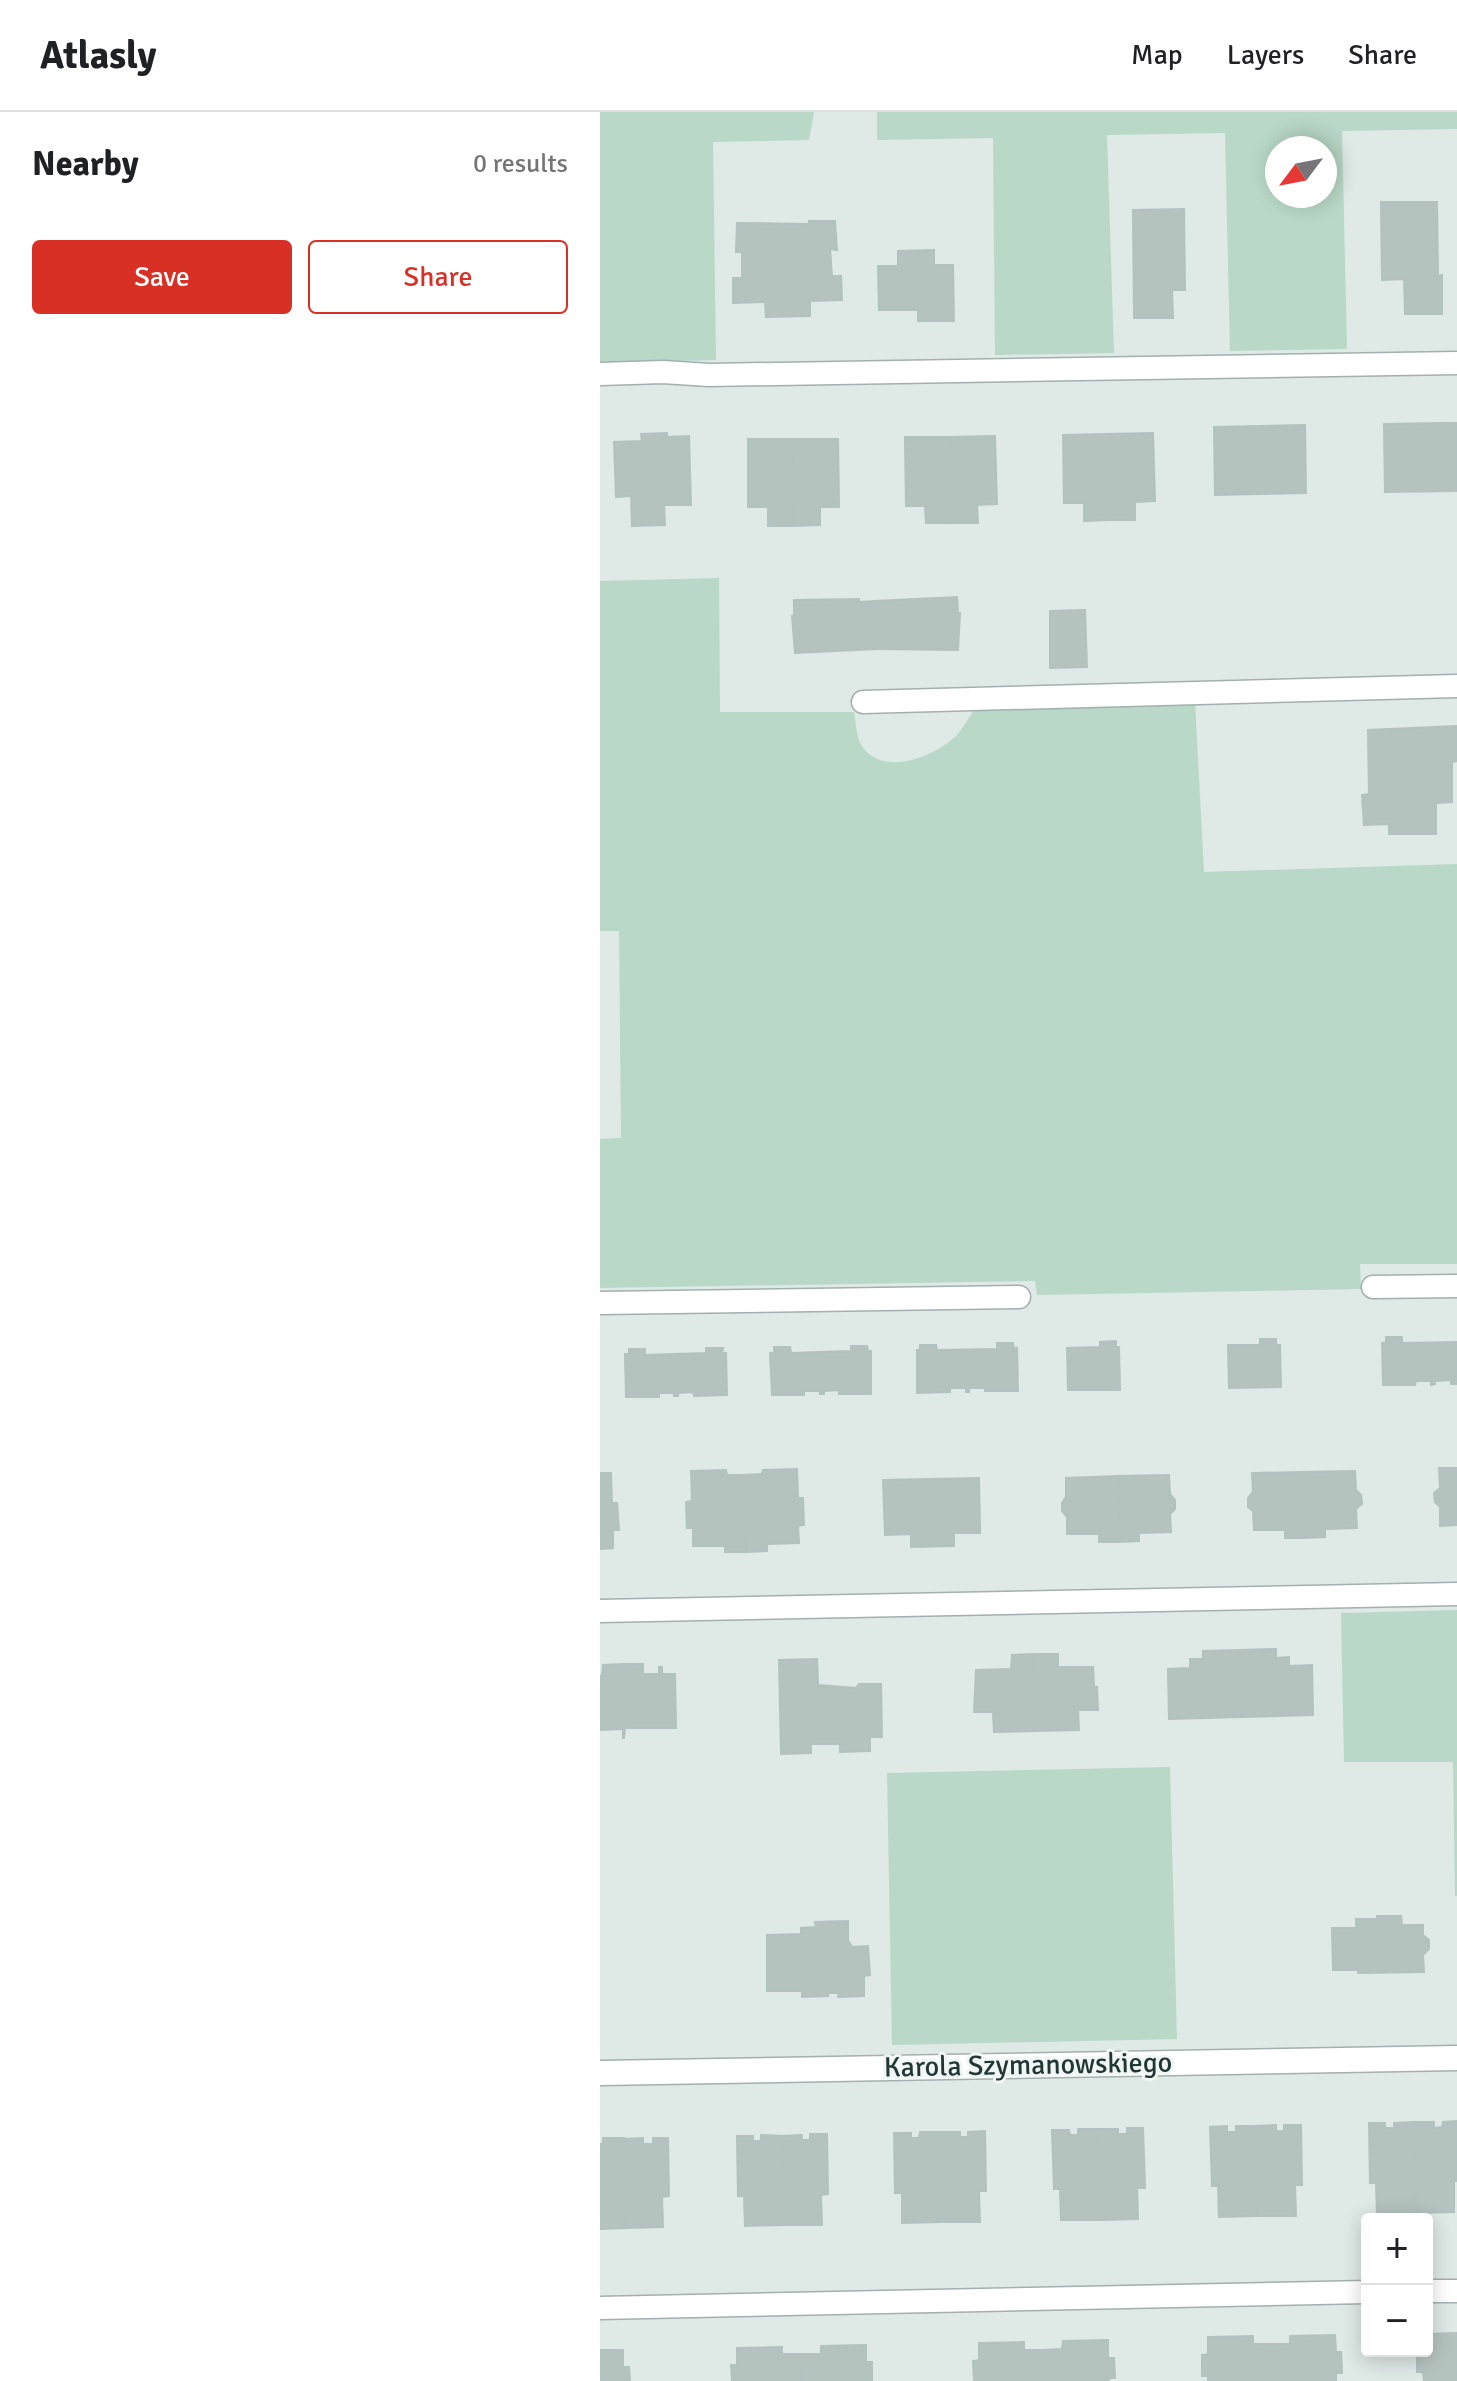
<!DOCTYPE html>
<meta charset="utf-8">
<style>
:root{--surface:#fff;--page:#f6f6f6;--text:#202124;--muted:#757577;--line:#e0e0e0;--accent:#d93025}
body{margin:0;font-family:Signika,sans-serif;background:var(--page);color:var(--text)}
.controls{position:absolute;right:24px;bottom:24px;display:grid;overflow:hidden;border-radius:8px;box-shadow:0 4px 20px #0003}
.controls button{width:72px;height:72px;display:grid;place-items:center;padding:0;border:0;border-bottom:2px solid var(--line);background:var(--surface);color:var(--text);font:40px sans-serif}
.compass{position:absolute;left:665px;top:24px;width:72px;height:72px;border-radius:50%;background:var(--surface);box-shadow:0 4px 20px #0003;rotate:238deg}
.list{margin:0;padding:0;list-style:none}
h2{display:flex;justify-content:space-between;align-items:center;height:104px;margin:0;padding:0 32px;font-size:34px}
h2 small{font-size:26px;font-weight:400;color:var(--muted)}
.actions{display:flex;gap:16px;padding:24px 32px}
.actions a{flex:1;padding:18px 0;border:2px solid var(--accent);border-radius:8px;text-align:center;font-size:28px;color:var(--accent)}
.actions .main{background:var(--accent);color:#fff}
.map{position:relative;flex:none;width:857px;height:2269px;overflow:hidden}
header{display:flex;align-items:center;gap:48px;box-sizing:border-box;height:112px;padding:0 40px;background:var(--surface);border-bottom:2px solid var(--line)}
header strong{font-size:38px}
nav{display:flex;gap:44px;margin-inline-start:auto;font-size:28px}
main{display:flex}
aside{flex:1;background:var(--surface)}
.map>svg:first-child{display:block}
.green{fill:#b9d8c7;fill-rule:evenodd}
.building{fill:#b5c3bf;stroke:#b2c2be;stroke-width:2}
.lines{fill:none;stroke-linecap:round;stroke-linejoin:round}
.lane-casing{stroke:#a3b0ad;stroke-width:25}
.street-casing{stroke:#a3b0ad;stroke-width:27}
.lane{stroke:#fff;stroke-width:22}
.street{stroke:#fff;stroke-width:24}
.labels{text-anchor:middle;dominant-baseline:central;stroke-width:6;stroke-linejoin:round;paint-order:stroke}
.street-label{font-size:28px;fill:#223735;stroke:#eff6f3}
</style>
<header>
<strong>Atlasly</strong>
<nav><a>Map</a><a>Layers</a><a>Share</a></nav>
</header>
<main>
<aside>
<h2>Nearby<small>0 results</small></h2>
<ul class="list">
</ul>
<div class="actions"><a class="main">Save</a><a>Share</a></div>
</aside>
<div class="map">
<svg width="857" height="2269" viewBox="0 0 857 2269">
<rect width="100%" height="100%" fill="#dfe9e6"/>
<g class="green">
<polygon points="0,0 214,0 209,28 113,30 116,248 0,251"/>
<path d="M277 0H857V17L742 19 747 237 630 239 625 21 507 23 514 241 395 243 393 26 277 28ZM677 36H725V84H677Z"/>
<path d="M119 466 120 600H254C256 610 256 622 260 631 280 667 333 645 355 625 364 616 370 603 377 593L595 590 604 760 857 752V1152H760L761 1177 437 1183 435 1169 0 1176V1027L21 1026 19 819H0V469Z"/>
<polygon points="857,1498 857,1784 855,1784 853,1650 744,1650 741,1501"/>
<polygon points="570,1655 577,1927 292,1933 287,1661"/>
</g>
<g class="building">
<polygon points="781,90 837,90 838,164 842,163 842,202 805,202 804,167 782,168"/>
<polygon points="584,97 585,178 572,178 573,206 534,206 533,98"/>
<polygon points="209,109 235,109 237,138 230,137 232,164 241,164 242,188 210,189 210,204 166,205 165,190 133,191 133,166 142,166 142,140 136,140 137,111 209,112"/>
<polygon points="334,138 334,153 353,153 354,209 318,209 318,198 279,198 278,154 298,154 298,139"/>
<polygon points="842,311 857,311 857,379 785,380 784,312"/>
<polygon points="705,313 706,381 615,383 614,315"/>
<polygon points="67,321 67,325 89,324 91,393 64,393 65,413 32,414 31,384 16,385 14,330 42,329 41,322"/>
<polygon points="553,321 555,389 535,390 535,408 509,408 508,322"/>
<polygon points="508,322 509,408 484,409 484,391 464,391 463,323"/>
<polygon points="395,324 397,392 377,393 378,411 352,411 350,325"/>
<polygon points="305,325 350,325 352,411 326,411 325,394 306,394"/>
<polygon points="148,327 193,327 194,414 168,414 168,395 148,395"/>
<polygon points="193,327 238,327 239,395 220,395 220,413 194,414"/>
<polygon points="357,485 358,501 360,501 358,538 276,537 275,489"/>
<polygon points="259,487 259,490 275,489 276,537 195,541 192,504 194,504 194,488"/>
<polygon points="485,498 487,555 450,556 450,499"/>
<polygon points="857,614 857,649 852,650 852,690 836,691 836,722 789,722 789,712 764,713 762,683 769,682 768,618"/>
<polygon points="786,1225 802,1225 802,1231 857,1230 857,1272 851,1272 851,1268 835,1269 835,1272 831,1273 831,1269 816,1269 815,1273 783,1273 782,1231 786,1231"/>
<polygon points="660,1227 676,1227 676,1233 680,1233 681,1275 629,1276 628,1233 660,1233"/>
<polygon points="516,1229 516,1235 519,1235 520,1278 468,1278 467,1236 500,1235 500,1230"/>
<polygon points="397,1231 413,1231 414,1237 417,1236 418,1279 385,1279 385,1276 369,1276 369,1280 366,1280 366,1276 350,1276 350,1280 317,1281 317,1238 320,1238 320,1233 336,1233 337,1238 397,1237"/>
<polygon points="251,1234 267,1234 268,1239 271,1239 271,1282 239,1282 239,1278 224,1279 224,1282 220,1282 220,1279 204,1279 204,1283 172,1283 170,1241 174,1241 174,1235 190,1235 191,1241 251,1239"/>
<polygon points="106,1236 123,1236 122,1241 126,1241 127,1283 94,1284 93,1280 78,1281 78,1284 74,1284 74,1281 59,1281 59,1285 26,1285 25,1242 29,1242 29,1237 45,1237 45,1243 106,1241"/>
<polygon points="839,1356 857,1356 857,1413 840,1414 840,1395 835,1390 834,1381 840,1376"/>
<polygon points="197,1357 198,1386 203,1386 204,1413 198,1414 199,1431 167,1432 167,1439 146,1440 144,1363 162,1362 163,1358"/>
<polygon points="126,1358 127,1363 144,1363 146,1440 125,1440 125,1434 93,1434 93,1416 87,1416 86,1390 92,1389 91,1359"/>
<polygon points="755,1359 756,1378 761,1383 762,1392 756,1397 757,1416 725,1417 725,1425 705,1426 703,1360"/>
<polygon points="703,1360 705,1426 685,1426 685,1418 654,1418 653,1399 648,1395 648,1386 653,1380 652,1361"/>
<polygon points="0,1361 11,1361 12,1391 17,1391 19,1418 13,1418 13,1436 0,1437"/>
<polygon points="569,1363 570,1382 575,1388 575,1397 570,1402 571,1420 539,1421 539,1429 519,1430 518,1364"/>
<polygon points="518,1364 519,1430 499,1430 499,1422 467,1422 467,1405 462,1399 462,1391 466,1385 466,1366"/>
<polygon points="379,1366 380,1421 354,1421 354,1434 311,1435 311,1422 285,1423 283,1368"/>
<polygon points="676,1537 676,1546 689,1545 689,1554 712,1553 713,1603 641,1605 640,1538"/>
<polygon points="640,1538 641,1605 569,1607 568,1557 590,1556 590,1547 603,1547 603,1539"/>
<polygon points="434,1542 458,1542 458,1555 493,1555 494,1575 497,1575 498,1598 478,1598 479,1618 436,1619"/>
<polygon points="434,1542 436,1619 394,1620 393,1600 374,1600 376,1558 411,1557 412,1543"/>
<polygon points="217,1547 218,1573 256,1576 259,1572 281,1572 282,1625 270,1625 270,1639 240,1640 240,1632 211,1632 211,1641 181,1642 179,1548"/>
<polygon points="23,1552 43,1552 43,1562 59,1562 59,1555 62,1555 62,1562 75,1562 76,1616 25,1616 24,1626"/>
<polygon points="23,1552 24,1626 23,1626 23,1617 0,1618 0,1564 2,1564 3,1553"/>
<polygon points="777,1804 801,1804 802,1813 823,1813 823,1823 829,1828 829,1837 823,1843 824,1860 758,1861 758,1858 733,1858 732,1816 756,1816 756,1807 777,1807"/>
<polygon points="248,1809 248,1828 252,1835 268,1834 270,1863 264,1864 264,1884 238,1885 239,1881 228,1881 228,1884 202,1885 202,1879 167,1879 167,1823 201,1822 201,1816 216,1815 215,1810"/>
<polygon points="857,2009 857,2069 854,2069 854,2100 816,2101 814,2010 834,2010 834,2016 842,2015 843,2010"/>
<polygon points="814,2010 816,2101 777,2102 776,2071 770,2071 769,2011 785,2011 785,2016 794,2016 794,2011"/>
<polygon points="676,2013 676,2019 684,2019 684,2013 701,2013 702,2073 695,2073 696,2104 657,2104 655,2014"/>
<polygon points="627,2014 627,2020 636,2020 636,2014 655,2014 657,2104 619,2105 618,2074 612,2074 610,2015"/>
<polygon points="527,2016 543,2016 545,2076 537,2076 538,2107 500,2108 498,2017 518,2017 518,2022 527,2022"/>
<polygon points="478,2017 498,2017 500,2108 461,2108 460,2077 454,2077 452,2018 469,2018 470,2023 478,2023"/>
<polygon points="385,2019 386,2079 379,2079 380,2110 341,2110 339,2020 360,2020 360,2025 368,2025 368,2020"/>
<polygon points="320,2020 339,2020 341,2110 302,2111 302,2081 295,2081 294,2021 311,2021 311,2026 319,2026"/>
<polygon points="210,2022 227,2022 228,2082 221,2083 222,2113 184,2113 182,2024 202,2023 202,2028 210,2028"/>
<polygon points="161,2023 182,2024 184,2113 145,2114 144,2084 138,2084 137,2024 153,2024 153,2029 161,2029"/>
<polygon points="3,2026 24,2026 26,2116 0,2117 0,2032 3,2032"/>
<polygon points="43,2026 43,2032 53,2032 53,2026 68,2026 69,2084 62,2085 63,2115 26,2116 24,2027"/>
<polygon points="857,2221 857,2269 824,2269 823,2260 817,2260 817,2239 827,2239 827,2222"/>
<polygon points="735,2223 736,2240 741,2240 742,2261 736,2261 736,2269 672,2269 672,2232 690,2232 690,2224"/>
<polygon points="653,2224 653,2232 672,2232 672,2269 608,2269 608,2264 602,2264 602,2243 608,2242 608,2225"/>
<polygon points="508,2228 508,2246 514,2246 515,2266 509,2266 509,2269 444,2269 444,2238 462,2237 463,2229"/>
<polygon points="424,2230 424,2238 444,2238 444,2269 374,2269 373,2249 379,2248 379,2231"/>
<polygon points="266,2233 266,2250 272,2250 272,2269 202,2269 201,2242 221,2242 221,2234"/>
<polygon points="182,2235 182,2242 201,2242 202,2269 132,2269 131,2253 137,2253 137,2236"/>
<polygon points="0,2238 23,2238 23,2255 29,2255 30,2269 0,2269"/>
</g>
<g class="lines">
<defs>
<g id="lane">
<polyline points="0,262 63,260 109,263 857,251"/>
<polyline points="263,590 857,574"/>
<polyline points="773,1175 857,1174"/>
<polyline points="0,1191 419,1185"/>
<polyline points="0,1499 857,1482"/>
<polyline points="827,2179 857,2179"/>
<polyline points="0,2196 767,2180"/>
</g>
<polyline id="street" points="0,1961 857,1946"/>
</defs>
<use href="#lane" class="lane-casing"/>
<use href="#street" class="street-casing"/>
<use href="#lane" class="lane"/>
<use href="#street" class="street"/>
</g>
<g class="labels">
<g class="street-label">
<text transform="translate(428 1953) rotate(-1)">Karola Szymanowskiego</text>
</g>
</g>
</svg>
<div class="controls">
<button>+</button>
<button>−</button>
</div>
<svg class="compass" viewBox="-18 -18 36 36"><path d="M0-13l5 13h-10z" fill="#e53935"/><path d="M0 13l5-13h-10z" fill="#757577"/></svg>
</div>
</main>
